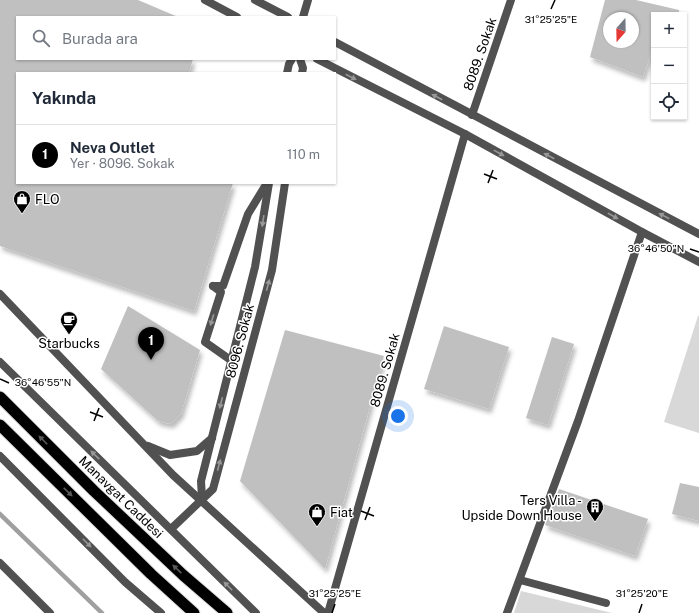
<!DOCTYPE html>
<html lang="tr">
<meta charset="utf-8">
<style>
:root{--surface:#fff;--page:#f2f2f3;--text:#1f2937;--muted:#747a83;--line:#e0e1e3;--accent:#000}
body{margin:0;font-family:"Public Sans",sans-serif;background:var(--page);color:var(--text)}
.controls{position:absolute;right:12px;top:12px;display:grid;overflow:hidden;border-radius:0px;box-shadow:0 1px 3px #0004}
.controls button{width:36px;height:36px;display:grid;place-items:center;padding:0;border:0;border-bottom:1px solid var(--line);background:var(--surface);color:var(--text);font:20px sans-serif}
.compass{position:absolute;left:603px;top:12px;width:36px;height:36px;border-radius:50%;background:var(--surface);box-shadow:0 1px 3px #0004;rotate:200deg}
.you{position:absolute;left:398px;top:416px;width:14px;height:14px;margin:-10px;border:3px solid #fff;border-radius:50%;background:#1a73e8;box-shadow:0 0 0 6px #1a73e833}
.badge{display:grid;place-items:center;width:26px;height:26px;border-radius:50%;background:var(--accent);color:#fff;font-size:13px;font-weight:700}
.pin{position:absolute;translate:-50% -33px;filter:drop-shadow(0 1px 2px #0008)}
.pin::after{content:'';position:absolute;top:21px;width:14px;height:12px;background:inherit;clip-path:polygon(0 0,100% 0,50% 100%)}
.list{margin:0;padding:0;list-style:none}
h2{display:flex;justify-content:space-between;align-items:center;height:52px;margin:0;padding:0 16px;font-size:17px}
h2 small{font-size:13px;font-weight:400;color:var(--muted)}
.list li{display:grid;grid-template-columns:26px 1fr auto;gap:12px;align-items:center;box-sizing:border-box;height:60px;padding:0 16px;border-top:1px solid var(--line)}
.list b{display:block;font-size:15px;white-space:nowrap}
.list p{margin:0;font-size:13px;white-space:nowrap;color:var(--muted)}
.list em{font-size:13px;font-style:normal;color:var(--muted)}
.icon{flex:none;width:22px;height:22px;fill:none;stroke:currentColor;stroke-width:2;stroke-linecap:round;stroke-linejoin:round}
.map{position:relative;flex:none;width:699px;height:613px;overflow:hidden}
.search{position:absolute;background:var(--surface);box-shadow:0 1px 3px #0004;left:16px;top:16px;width:320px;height:44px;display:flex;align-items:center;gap:10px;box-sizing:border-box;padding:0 14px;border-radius:0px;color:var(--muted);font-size:15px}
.panel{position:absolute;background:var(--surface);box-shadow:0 1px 3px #0004;left:16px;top:72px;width:320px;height:112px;border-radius:0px}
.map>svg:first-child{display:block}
.green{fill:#d8d8d8}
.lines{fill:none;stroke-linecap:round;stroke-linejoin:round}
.stream{stroke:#9f9f9f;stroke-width:4.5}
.building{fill:#c0c0c0;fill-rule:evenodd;filter:url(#shadow)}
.trunk-casing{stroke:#dbdbdb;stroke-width:13}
.service{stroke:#515151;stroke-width:8}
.minor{stroke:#515151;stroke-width:8}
.tertiary{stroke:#515151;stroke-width:8}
.trunk{stroke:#000;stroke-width:11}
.oneway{fill:#979797}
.oneway2{fill:#595959}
.ticks{fill:none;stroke:#000;stroke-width:1.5}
.labels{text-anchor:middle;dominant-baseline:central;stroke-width:3;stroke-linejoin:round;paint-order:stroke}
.street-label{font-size:13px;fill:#000;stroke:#fff}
.poi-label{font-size:13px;fill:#000;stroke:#fff;text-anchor:start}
.ticks-label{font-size:10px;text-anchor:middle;fill:#000;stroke:#fff;stroke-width:3;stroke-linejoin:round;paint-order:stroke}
</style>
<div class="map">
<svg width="699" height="613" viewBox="0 0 699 613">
<defs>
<filter id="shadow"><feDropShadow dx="2.5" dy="4.5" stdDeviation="2" flood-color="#0004"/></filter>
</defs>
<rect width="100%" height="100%" fill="#fff"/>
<g class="green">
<polygon points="698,316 699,316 699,433 664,422"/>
<polygon points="521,591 612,613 514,613"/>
</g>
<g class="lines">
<polyline class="stream" points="0,514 102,613"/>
</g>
<g class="building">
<polygon points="0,0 138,0 178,17 17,17 17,59 193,59 189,73 17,73 17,183 233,183 194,311 0,246"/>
<path d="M605 0H636L679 10V15H654V45L643 77 590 57ZM609 18H633V42H609Z"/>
<polygon points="128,306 200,350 181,414 171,424 158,421 101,369"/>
<polygon points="444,326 509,347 489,409 424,389"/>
<polygon points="285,330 384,356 325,569 240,481"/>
<polygon points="552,337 574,344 548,425 526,418"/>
<polygon points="680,483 699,487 699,521 672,514"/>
<polygon points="559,489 648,519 635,556 545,525"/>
</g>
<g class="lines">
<defs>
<g id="trunk">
<polyline points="0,397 94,491 183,575 227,613"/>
<polyline points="0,425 151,574 194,613"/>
</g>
</defs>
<use href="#trunk" class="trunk-casing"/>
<g class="service">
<polyline points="303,17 308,0"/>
<polyline points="520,580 606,603"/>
</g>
<g class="minor">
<polyline points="300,59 303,68 302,73"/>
<polyline points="287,73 289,64 292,59"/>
<polyline points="472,115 511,0"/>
<polyline points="213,286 223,286 248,214 267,183"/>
<polyline points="213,286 221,292 205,342 232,361"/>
<polyline points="0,294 173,475 324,613"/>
<polyline points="148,446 170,455 197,451 212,438"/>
<polyline points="202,498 201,481 255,267 269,183"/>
<polyline points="171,529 213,489 272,270 285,183"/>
<polyline points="0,563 50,613"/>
<polyline points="328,613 465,134"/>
<polyline points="507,613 578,421 642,232"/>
</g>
<g class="tertiary">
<polyline points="205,0 237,17"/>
<polyline points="255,0 288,17"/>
<polyline points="335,42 699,234"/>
<polyline points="317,59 465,134 642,232 699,262"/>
<polyline points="0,362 256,613"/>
<polyline points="0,456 125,582 161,613"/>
</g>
<use href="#trunk" class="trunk"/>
</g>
<defs><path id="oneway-solid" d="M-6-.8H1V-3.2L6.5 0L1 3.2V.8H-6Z"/></defs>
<g class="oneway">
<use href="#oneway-solid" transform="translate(351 77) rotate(27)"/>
<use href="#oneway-solid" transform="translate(437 97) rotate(-152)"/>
<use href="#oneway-solid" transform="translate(499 153) rotate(29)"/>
<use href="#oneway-solid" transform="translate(549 156) rotate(-152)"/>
<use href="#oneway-solid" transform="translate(613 216) rotate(29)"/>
<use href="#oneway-solid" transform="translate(664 216) rotate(-152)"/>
<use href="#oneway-solid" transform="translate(263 221) rotate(99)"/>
<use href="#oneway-solid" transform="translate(268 285) rotate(-75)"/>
<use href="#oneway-solid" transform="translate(212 320) rotate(107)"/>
<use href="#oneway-solid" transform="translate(221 403) rotate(104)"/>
<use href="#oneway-solid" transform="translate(95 455) rotate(-136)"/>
<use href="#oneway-solid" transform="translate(219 465) rotate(-75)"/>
<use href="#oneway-solid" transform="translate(87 543) rotate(45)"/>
<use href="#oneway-solid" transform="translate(228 586) rotate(-135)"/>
</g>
<g class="oneway2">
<use href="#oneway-solid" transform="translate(43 440) rotate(-135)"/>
<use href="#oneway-solid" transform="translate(68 492) rotate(44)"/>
<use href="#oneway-solid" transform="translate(177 569) rotate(-137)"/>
</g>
<path class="ticks" d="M551 9 555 0M484 174 497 179M488 183 493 170M690 249 699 252M0 379 9 383M90 412 103 417M94 421 99 408M361 511 374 516M365 520 370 507M332 613 335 604M639 613 642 604"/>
<defs>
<symbol id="shop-pin" viewBox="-11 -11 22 30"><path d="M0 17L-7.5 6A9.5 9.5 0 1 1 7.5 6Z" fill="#000" stroke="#fff"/><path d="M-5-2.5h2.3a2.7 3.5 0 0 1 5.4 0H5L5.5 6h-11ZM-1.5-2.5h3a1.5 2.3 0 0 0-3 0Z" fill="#fff"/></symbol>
<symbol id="cafe-pin" viewBox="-11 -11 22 30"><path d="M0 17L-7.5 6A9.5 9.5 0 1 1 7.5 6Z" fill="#000" stroke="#fff"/><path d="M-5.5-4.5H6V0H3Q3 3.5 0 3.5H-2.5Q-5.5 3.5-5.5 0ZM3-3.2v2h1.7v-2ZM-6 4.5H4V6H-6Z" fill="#fff"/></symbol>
<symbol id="building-pin" viewBox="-11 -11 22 30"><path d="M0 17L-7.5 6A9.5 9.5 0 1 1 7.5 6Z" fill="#000" stroke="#fff"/><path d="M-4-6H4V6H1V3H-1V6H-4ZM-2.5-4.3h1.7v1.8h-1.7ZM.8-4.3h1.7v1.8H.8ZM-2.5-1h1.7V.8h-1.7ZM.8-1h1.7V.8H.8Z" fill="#fff"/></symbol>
</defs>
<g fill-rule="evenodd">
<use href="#shop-pin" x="12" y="189" width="20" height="27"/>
<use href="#cafe-pin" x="59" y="310" width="20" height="27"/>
<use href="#building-pin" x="585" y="497" width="20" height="27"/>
<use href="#shop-pin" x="307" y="502" width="20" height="27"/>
</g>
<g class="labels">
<g class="street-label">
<text transform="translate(480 54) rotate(-71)">8089. Sokak</text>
<text transform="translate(240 341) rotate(-75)">8096. Sokak</text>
<text transform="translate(385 370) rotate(-74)">8089. Sokak</text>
<text transform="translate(121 497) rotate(44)">Manavgat Caddesi</text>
</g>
<g class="poi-label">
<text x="35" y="199">FLO</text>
<text x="69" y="343" text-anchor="middle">Starbucks</text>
<text x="582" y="500" text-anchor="end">Ters Villa -<tspan x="582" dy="15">Upside Down House</tspan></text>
<text x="330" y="512">Fiat</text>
</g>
</g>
<g class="ticks-label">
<text x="551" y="23">31°25'25"E</text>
<text x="656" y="252">36°46'50"N</text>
<text x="43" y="386">36°46'55"N</text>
<text x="335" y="597">31°25'25"E</text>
<text x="642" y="597">31°25'20"E</text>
</g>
</svg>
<div class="controls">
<button>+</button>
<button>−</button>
<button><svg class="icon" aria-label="locate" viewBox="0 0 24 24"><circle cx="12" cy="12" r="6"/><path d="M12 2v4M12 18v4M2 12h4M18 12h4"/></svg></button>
</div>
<svg class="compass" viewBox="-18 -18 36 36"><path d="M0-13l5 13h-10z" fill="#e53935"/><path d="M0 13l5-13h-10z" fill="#747a83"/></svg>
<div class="you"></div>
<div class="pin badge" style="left:151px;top:360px">1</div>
<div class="search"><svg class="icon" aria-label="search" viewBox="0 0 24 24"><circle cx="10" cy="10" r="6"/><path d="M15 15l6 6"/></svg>Burada ara</div>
<section class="panel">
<h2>Yakında<small></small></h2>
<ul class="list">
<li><span class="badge">1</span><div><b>Neva Outlet</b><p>Yer · 8096. Sokak</p></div><em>110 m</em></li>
</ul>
</section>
</div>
